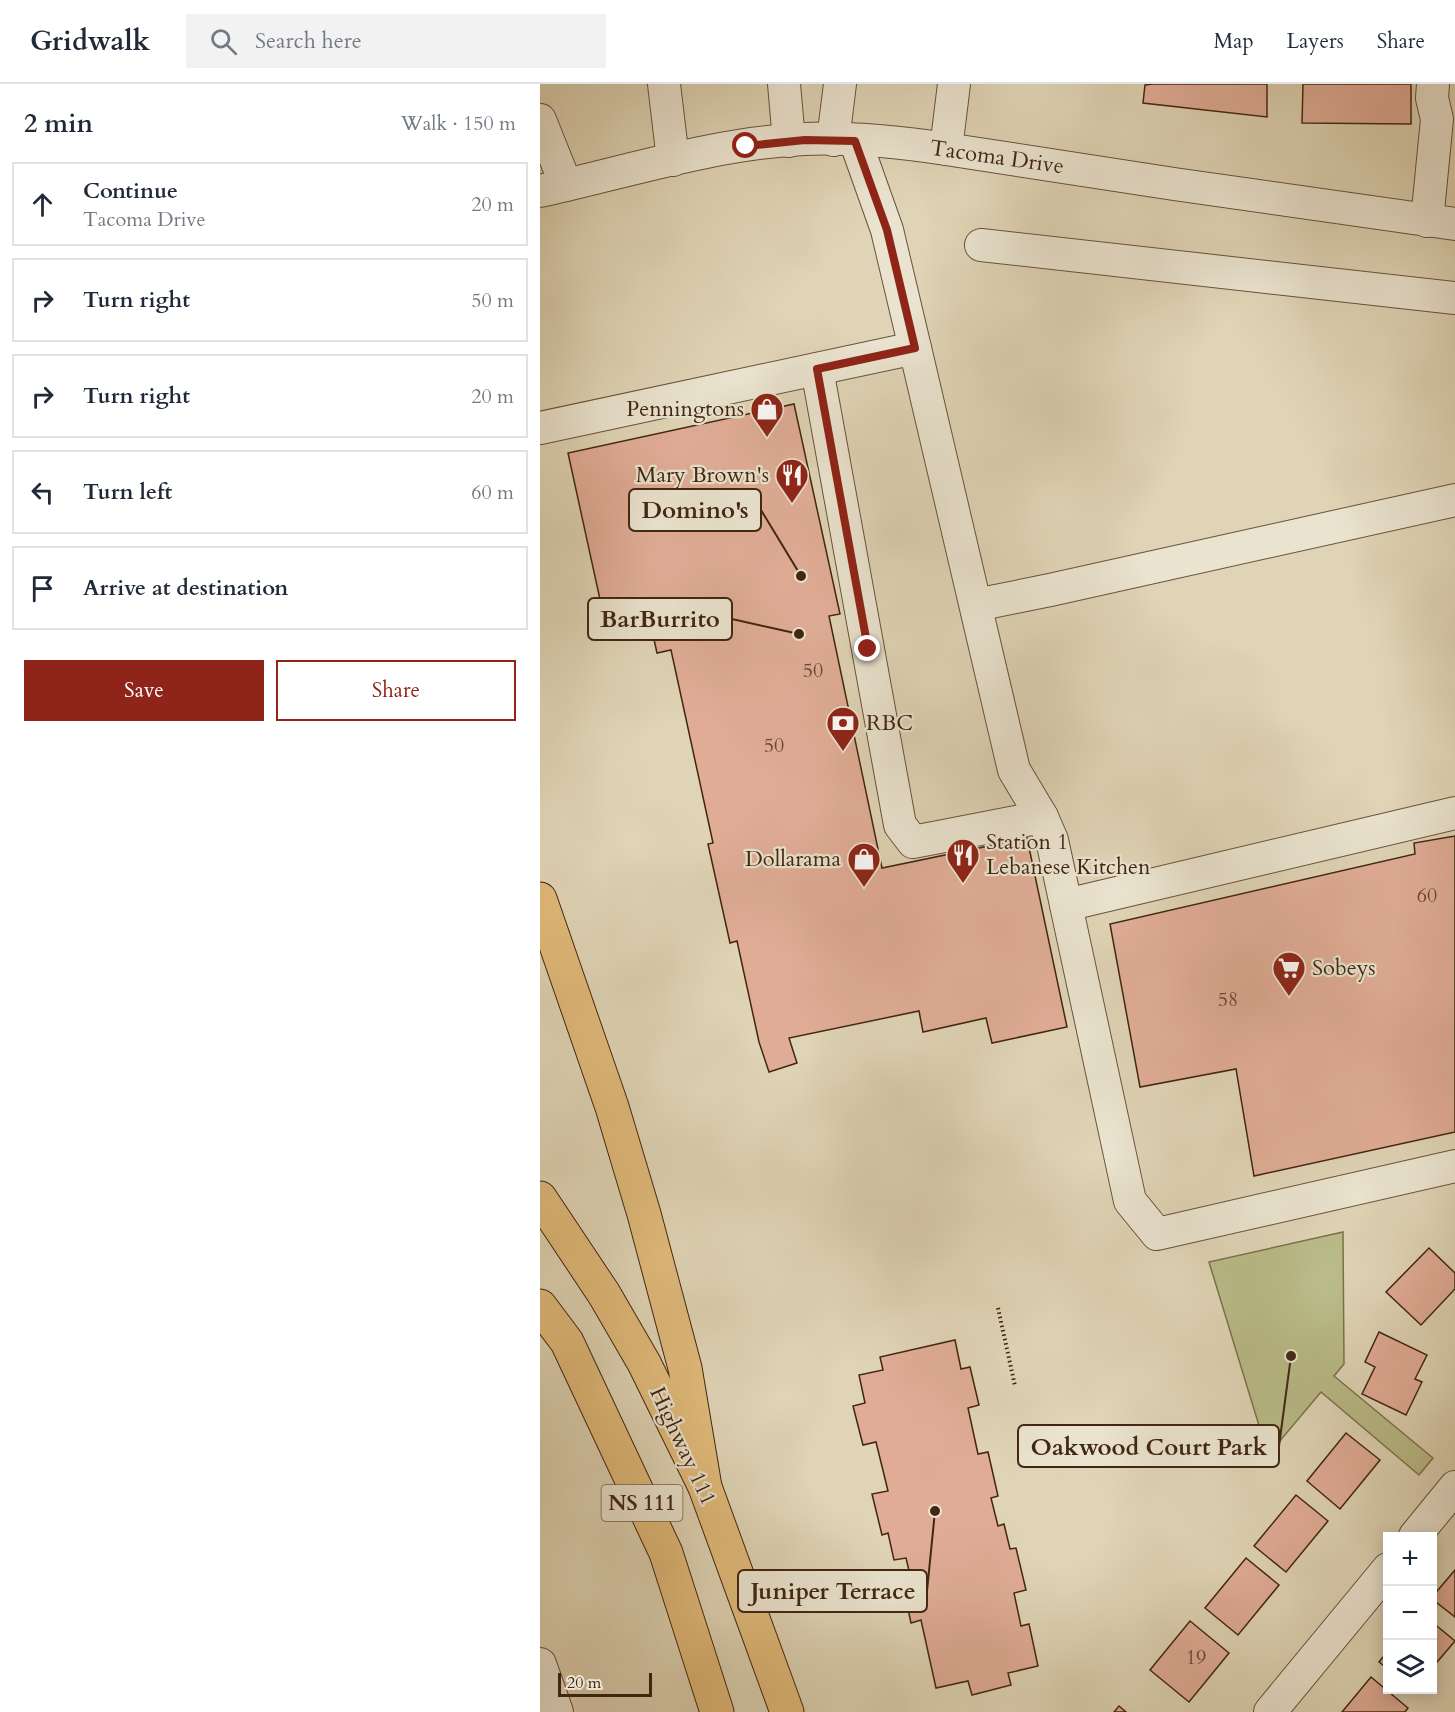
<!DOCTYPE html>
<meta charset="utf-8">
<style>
:root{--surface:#fff;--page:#f2f2f3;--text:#1f2937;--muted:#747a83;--line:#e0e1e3;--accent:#8f2418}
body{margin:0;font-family:Cardo,serif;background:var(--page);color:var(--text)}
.controls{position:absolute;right:18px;bottom:18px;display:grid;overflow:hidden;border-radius:0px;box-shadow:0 3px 15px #0003}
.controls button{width:54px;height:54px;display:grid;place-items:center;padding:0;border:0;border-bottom:2px solid var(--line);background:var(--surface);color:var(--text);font:30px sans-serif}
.scale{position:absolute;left:18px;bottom:15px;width:94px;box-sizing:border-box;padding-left:6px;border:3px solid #412611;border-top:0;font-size:16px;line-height:21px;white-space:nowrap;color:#412611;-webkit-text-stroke:4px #eae3cf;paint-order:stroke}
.stop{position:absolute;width:18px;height:18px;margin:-14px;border:4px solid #8f2418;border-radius:50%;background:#fff}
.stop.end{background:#8f2418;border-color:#fff;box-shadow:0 2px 6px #0008}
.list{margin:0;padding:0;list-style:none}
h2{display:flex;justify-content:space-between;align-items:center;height:78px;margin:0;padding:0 24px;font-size:26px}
h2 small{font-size:20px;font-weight:400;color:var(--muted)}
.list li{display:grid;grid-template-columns:39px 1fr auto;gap:18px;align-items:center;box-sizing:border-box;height:84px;margin:0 12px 12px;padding:0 12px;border:2px solid var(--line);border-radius:0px}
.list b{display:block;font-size:22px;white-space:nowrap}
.list p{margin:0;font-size:20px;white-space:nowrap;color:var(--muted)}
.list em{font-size:20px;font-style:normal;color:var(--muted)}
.actions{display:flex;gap:12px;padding:18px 24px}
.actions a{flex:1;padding:14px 0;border:2px solid var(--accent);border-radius:0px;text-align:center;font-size:21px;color:var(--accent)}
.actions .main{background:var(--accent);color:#fff}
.icon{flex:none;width:33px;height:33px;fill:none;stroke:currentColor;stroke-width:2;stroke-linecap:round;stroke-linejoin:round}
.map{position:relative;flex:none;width:915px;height:1628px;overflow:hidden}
header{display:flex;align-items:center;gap:36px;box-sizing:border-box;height:84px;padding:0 30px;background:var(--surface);border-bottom:2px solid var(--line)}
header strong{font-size:28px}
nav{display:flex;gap:33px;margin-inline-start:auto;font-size:21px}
.search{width:420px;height:54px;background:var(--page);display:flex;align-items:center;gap:15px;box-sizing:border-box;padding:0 21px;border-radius:0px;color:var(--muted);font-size:22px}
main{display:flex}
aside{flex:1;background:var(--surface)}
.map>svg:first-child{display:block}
.green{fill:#b9bb88;stroke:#7d704c;stroke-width:1.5}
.building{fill:#e0ac96;stroke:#412611;stroke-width:1.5}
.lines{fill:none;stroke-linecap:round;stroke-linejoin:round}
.minor-casing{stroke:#68523a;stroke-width:34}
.highway-casing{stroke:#412611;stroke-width:35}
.path{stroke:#412611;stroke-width:4;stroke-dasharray:1.5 3;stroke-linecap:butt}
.minor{stroke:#eae3cf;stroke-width:32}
.highway{stroke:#e0ba7a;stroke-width:33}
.route{stroke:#8f2418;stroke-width:8}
.labels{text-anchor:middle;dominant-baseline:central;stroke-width:4.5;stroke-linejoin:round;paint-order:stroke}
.number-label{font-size:20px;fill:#694832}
.shield{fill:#eae3cf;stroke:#745f4a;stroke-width:1.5}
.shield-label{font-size:21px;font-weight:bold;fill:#412611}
.street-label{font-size:22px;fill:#412611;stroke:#eae3cf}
.poi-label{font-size:22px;fill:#412611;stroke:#eae3cf;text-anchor:end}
.leader{fill:none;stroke:#412611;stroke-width:2}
.callout-dot{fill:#412611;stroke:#eae3cf;stroke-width:2}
.callout{fill:#eae3cf;stroke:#412611;stroke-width:2}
.callout-label{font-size:24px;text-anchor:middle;font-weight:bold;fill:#412611}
</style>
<header>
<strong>Gridwalk</strong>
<div class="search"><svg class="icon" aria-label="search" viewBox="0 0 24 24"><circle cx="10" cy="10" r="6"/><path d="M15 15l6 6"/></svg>Search here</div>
<nav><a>Map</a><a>Layers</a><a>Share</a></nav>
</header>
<main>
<aside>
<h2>2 min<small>Walk · 150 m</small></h2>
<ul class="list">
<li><svg class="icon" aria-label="ahead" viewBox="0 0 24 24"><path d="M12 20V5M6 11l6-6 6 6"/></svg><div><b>Continue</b><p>Tacoma Drive</p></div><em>20 m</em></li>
<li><svg class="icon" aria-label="right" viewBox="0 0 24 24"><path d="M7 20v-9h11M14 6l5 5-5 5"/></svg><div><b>Turn right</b></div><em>50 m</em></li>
<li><svg class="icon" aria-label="right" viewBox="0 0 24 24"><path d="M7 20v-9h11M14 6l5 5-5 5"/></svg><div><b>Turn right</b></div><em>20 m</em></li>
<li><svg class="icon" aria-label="left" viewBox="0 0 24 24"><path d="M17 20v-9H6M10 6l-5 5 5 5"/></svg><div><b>Turn left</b></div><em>60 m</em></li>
<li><svg class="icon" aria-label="arrive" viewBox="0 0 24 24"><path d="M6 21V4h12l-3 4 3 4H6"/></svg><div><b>Arrive at destination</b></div></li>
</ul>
<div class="actions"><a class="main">Save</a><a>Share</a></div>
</aside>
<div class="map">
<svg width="915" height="1628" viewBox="0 0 915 1628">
<rect width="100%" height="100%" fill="#dfd4b5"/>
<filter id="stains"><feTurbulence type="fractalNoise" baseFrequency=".00333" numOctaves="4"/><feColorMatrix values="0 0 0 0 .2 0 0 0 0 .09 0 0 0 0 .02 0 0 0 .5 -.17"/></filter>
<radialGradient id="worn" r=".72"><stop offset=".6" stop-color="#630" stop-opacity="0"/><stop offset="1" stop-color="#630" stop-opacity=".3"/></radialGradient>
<polygon class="green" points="803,1148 804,1280 794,1292 893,1374 879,1391 781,1308 728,1371 669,1178"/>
<g class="building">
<polygon points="613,0 727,0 727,33 603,19 605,1"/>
<polygon points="763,0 871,0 871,40 762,39"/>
<polygon points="254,320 300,530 289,532 342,784 487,754 527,943 452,959 446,934 383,948 379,927 249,954 257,979 229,988 219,958 197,857 190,859 168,760 173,759 131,566 117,569 111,542 68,552 28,369"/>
<polygon points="915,752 915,1048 714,1092 696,985 600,1003 570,840 875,770 874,759"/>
<polygon points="889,1164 915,1189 915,1205 881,1241 846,1208"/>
<polygon points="839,1248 887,1271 875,1295 882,1298 866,1331 822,1310 835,1283 825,1278"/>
<polygon points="415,1256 421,1285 430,1283 439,1321 428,1324 438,1370 448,1368 458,1412 451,1414 458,1442 464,1440 470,1465 476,1464 486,1506 474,1509 481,1542 489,1540 498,1582 468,1589 471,1601 432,1611 428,1597 396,1604 381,1536 371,1539 362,1497 371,1495 366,1474 354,1476 348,1449 342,1451 332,1410 348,1407 336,1358 323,1361 313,1322 325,1319 319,1291 343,1286 340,1273"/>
<polygon points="806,1349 840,1376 800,1425 767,1397"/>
<polygon points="756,1411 788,1437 746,1488 714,1462"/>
<polygon points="706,1474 739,1501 698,1551 665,1524"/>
<polygon points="915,1486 915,1533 892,1515 892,1513"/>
<polygon points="650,1537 689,1569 649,1618 610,1586"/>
<polygon points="892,1538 915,1557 892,1584"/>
<polygon points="848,1567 848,1585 839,1578"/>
<polygon points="831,1593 868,1624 865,1628 802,1628"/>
<polygon points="579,1622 586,1628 574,1628"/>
</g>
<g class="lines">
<defs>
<g id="minor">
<polyline points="124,0 133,76"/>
<polyline points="244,0 249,57"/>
<polyline points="0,36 26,101"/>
<polyline points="293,56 300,0"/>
<polyline points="315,56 347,146 375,264"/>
<polyline points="406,65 414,0"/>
<path d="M0 107C86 88 176 59 264 55 311 53 360 58 406 65L634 100 915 140"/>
<polyline points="887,137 897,35 892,14 893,0"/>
<polyline points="441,161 915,214"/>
<polyline points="277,285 360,741 373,758 502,733"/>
<polyline points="0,344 375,264 474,686 502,733 512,756 526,821 915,729"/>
<polyline points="436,521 510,506 915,416"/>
<polyline points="526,821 590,1117 617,1150 915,1082"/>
<polyline points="875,1452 915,1403"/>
<polyline points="0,1580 17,1628"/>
<polyline points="730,1628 848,1485"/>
</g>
<g id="highway">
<polyline points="0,815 72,1023 104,1130 145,1284 165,1403"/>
<polyline points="0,1114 64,1210 104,1279 165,1403 247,1628"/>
<polyline points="0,1222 27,1258 126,1469 177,1628"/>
</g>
</defs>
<use href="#minor" class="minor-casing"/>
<use href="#highway" class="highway-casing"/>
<polyline class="path" points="458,1224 475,1302"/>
<use href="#minor" class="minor"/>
<use href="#highway" class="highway"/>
</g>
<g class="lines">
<polyline class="route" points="206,62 265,56 315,57 347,146 375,264 277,285 328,565"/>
</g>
<defs>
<symbol id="shop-pin" viewBox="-11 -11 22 30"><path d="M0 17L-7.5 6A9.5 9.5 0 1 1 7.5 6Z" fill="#8f2418" stroke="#eae3cf"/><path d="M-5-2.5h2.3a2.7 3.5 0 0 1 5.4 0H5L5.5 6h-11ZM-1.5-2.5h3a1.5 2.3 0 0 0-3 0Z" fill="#fff"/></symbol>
<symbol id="restaurant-pin" viewBox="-11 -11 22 30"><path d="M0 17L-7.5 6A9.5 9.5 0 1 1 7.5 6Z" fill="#8f2418" stroke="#eae3cf"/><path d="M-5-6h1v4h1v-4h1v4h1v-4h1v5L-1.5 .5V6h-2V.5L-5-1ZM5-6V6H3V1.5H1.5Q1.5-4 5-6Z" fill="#fff"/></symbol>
<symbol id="bank-pin" viewBox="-11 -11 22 30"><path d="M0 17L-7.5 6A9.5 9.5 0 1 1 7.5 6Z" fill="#8f2418" stroke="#eae3cf"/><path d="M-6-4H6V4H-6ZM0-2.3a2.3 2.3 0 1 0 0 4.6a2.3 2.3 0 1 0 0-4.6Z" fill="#fff"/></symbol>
<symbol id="supermarket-pin" viewBox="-11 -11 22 30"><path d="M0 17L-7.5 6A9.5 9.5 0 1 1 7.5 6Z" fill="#8f2418" stroke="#eae3cf"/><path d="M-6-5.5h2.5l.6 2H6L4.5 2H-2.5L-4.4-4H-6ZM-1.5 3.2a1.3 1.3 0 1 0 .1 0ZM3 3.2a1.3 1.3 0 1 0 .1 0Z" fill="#fff"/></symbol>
</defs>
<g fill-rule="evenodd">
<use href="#shop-pin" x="208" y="306" width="38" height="52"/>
<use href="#restaurant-pin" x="233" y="372" width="38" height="52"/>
<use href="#bank-pin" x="284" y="620" width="38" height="52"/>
<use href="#restaurant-pin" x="404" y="752" width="38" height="52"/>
<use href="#shop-pin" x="305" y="756" width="38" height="52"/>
<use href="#supermarket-pin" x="730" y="865" width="38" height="52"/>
</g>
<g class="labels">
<g class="number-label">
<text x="273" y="586">50</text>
<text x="234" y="661">50</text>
<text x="887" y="811">60</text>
<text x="688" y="915">58</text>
<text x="656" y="1573">19</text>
</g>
<rect class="shield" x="61.5" y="1401" width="81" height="36" rx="4.5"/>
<g class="shield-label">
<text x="102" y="1419">NS 111</text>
</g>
<g class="street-label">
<text transform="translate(457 73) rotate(8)">Tacoma Drive</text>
<text transform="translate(143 1362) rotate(65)">Highway 111</text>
</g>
<g class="poi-label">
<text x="204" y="325">Penningtons</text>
<text x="229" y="391">Mary Brown's</text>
<text x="326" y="639" text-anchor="start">RBC</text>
<text x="446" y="758" text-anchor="start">Station 1<tspan x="446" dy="25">Lebanese Kitchen</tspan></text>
<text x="301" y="775">Dollarama</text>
<text x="772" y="884" text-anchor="start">Sobeys</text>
</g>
</g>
<path class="leader" d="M261 492L221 426M259 550L192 535M751 1272L739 1362M395 1427L387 1507"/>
<g class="callout-dot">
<circle cx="261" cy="492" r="6"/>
<circle cx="259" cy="550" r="6"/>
<circle cx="751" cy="1272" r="6"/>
<circle cx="395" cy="1427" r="6"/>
</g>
<g class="callout">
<rect x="89" y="405" width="132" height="42" rx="6"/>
<rect x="48" y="514" width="144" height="42" rx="6"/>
<rect x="478" y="1341" width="261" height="42" rx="6"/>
<rect x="198" y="1486" width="189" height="42" rx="6"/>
</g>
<g class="callout-label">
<text x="155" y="434">Domino's</text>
<text x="120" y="543">BarBurrito</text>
<text x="609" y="1371">Oakwood Court Park</text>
<text x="293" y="1515">Juniper Terrace</text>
</g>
<rect width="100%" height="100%" filter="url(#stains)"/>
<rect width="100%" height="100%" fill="url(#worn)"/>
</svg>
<div class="controls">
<button>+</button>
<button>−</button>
<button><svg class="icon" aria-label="layers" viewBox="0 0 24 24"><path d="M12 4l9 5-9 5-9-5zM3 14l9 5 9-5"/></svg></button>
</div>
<div class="scale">20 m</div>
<div class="stop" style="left:206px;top:62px"></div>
<div class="stop end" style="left:328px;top:565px"></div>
</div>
</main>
